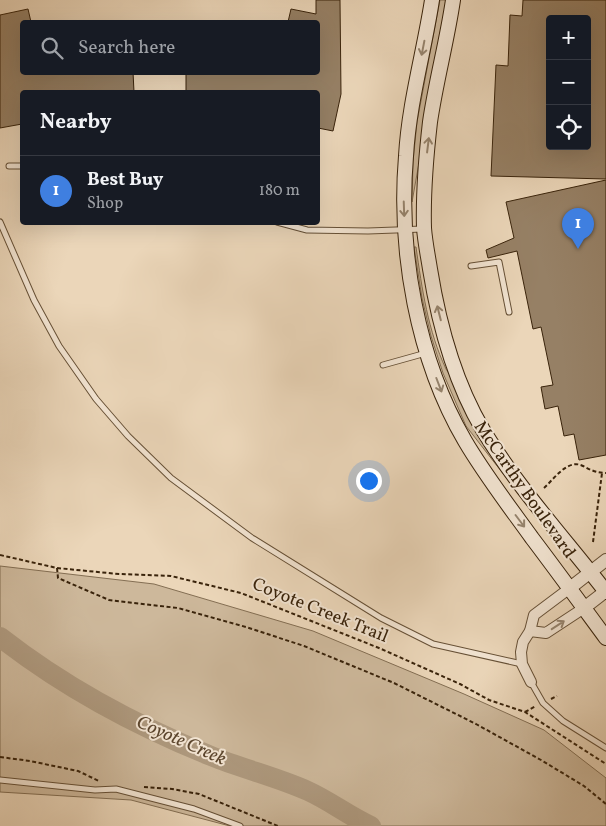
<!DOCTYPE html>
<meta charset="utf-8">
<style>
:root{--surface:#171b24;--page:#20242c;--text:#f1f3f6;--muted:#9ea1a6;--line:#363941;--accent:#c59692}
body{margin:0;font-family:Vollkorn,serif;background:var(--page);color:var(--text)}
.controls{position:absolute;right:15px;top:15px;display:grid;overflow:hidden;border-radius:5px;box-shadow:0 5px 20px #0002}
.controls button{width:45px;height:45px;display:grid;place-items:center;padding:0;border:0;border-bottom:1px solid var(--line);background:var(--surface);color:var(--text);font:25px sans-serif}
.you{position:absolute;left:368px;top:480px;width:18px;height:18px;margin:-12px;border:4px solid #fff;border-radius:50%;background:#1a73e8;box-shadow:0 0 0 8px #1a73e833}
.badge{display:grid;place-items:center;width:32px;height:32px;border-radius:50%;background:var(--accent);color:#fff;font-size:16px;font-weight:700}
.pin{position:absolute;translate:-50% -41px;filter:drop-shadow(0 1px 2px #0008)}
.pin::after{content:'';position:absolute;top:26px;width:18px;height:15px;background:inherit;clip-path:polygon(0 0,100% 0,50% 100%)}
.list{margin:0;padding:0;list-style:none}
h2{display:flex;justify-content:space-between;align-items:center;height:65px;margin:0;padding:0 20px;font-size:21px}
h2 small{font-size:16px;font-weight:400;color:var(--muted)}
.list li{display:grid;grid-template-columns:32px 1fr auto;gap:15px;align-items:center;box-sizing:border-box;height:70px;padding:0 20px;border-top:1px solid var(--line)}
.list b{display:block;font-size:19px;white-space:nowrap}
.list p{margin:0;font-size:16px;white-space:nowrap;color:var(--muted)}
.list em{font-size:16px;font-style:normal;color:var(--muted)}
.icon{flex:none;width:28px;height:28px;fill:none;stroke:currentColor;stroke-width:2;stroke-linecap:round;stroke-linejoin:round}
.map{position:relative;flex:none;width:606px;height:826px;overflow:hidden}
.search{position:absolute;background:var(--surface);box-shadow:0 5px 20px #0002;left:20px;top:20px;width:300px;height:55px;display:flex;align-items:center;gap:12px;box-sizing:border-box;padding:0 18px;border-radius:5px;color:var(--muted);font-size:19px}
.panel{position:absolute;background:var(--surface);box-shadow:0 5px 20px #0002;left:20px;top:90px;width:300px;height:135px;border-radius:5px}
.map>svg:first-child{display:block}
.green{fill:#cdb89b;stroke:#836e53}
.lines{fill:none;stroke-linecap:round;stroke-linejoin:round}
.river{stroke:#ae997e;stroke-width:20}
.building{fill:#968065;stroke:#39230b;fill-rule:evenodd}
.service-casing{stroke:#665036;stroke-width:7}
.minor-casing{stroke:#665036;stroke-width:12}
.tertiary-casing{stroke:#665036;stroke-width:14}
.secondary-casing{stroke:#39230b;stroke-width:16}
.path{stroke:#39230b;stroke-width:2;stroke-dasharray:4 2.5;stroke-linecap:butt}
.service{stroke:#f2e4d2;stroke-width:5}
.minor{stroke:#f2e4d2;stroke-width:10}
.tertiary{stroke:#f2e4d2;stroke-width:12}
.secondary{stroke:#f2e4d2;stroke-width:14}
.oneway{stroke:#96846e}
.labels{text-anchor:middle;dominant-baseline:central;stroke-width:4;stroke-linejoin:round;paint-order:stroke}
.street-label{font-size:18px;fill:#39230b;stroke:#f2e4d2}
.water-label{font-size:19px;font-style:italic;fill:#5c462e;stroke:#f2e4d2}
</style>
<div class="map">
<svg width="606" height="826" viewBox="0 0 606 826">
<rect width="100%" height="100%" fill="#ebd6b9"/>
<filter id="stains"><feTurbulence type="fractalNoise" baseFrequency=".004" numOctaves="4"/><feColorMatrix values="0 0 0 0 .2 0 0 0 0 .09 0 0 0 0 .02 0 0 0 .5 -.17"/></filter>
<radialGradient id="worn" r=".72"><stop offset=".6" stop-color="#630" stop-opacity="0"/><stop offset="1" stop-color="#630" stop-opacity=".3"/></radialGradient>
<g class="green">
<polygon points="440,0 448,0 412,202 413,162 417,122"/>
<path d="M414 247H416C422 289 428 331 446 369L567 556 466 426 443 373 431 336 422 298Z"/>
<polygon points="0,566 154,584 313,631 464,694 544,730 606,778 606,826 230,826 131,800 0,792"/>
</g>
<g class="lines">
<path class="river" d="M0 637C64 687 137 726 211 756 243 769 277 777 308 791 330 801 349 816 371 826"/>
</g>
<g class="building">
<polygon points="316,0 340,0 341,94 333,131 318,128 318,92 186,92 186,72 318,72 318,22 288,22 291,9 316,14"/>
<path d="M523 0H606V179L491 176 496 65 508 66 510 15 522 16ZM550 19H587V146H550Z"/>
<polygon points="28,9 31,22 22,22 22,72 133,72 134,92 22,92 22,124 0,128 0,15"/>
<polygon points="606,180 606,455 579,460 574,434 564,436 558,406 545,409 541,387 553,385 541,327 533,329 517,251 488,258 486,250 514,238 506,202"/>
</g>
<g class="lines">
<defs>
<g id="service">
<polyline points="9,166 22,166"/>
<polyline points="0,222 34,300 59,346 96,399 128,436 171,478 252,538 381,618 433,644 522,664"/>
<polyline points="277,222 307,230 368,231 423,229"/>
<polyline points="471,266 499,262 509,312"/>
<polyline points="383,365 426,353"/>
<polyline points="531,682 543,703 563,721 606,748"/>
<polyline points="0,780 95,790 116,789 194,809 240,826"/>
</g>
<g id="minor">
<polyline points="530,631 546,633 584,608"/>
<polyline points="531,682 522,664 521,652 523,642 530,631 534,615 570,588"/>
</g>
<g id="tertiary">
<polyline points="570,588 606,560"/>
<polyline points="584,608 606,591"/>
</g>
<g id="secondary">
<path d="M432 0C424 52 409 103 406 156 398 251 417 359 465 441 485 475 509 506 532 538 557 571 581 604 606 638"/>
<path d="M453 0C447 41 436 81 430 122 426 157 423 193 424 228 425 242 428 256 430 269 439 325 454 381 483 430 518 488 565 539 606 592"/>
</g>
</defs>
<use href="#service" class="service-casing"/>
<use href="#minor" class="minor-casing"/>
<use href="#tertiary" class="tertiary-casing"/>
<use href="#secondary" class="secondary-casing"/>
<g class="path">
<path d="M544 488C554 479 568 458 583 466 590 470 597 473 606 473"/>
<polyline points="593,542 602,473"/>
<polyline points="0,555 57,568 119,574 171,576 241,593 379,648 460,684 489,700 525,712 606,764"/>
<polyline points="57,568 58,578 109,600 178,608 246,627 304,646 394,683 476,724 541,760 584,786 606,804"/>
<polyline points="551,699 557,696"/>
<polyline points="525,712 536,706"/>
<polyline points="0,757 30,761 78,771 99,781"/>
<polyline points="144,787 172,789 199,794 278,826"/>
</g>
<use href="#service" class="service"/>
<use href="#minor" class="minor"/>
<use href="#tertiary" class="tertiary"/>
<use href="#secondary" class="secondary"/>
</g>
<defs><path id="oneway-shaft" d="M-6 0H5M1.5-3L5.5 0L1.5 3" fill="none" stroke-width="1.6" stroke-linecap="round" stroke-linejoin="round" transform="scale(1.25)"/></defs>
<g class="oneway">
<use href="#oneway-shaft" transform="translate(423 48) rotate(101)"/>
<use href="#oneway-shaft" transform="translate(428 145) rotate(-83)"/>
<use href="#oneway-shaft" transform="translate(404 209) rotate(88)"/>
<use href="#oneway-shaft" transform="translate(439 313) rotate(-104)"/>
<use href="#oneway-shaft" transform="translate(439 385) rotate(69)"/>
<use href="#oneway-shaft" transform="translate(520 521) rotate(53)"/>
<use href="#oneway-shaft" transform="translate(558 625) rotate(-33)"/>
</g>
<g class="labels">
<g class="street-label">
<text transform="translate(524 490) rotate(55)">McCarthy Boulevard</text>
<text transform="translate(320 611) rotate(22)">Coyote Creek Trail</text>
</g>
<g class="water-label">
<text transform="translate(181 741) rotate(24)">Coyote Creek</text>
</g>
</g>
<rect width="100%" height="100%" filter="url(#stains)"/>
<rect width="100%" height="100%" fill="url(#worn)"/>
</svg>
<div class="controls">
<button>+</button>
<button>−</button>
<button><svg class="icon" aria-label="locate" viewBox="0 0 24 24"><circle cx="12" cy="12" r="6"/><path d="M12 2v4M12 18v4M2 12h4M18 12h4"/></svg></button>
</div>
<div class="you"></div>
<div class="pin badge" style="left:578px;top:249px;background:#3f7fe0">1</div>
<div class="search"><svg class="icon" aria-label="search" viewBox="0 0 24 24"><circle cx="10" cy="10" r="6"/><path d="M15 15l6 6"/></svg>Search here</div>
<section class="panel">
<h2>Nearby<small></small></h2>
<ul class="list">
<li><span class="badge" style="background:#3f7fe0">1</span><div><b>Best Buy</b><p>Shop</p></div><em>180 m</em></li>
</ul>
</section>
</div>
